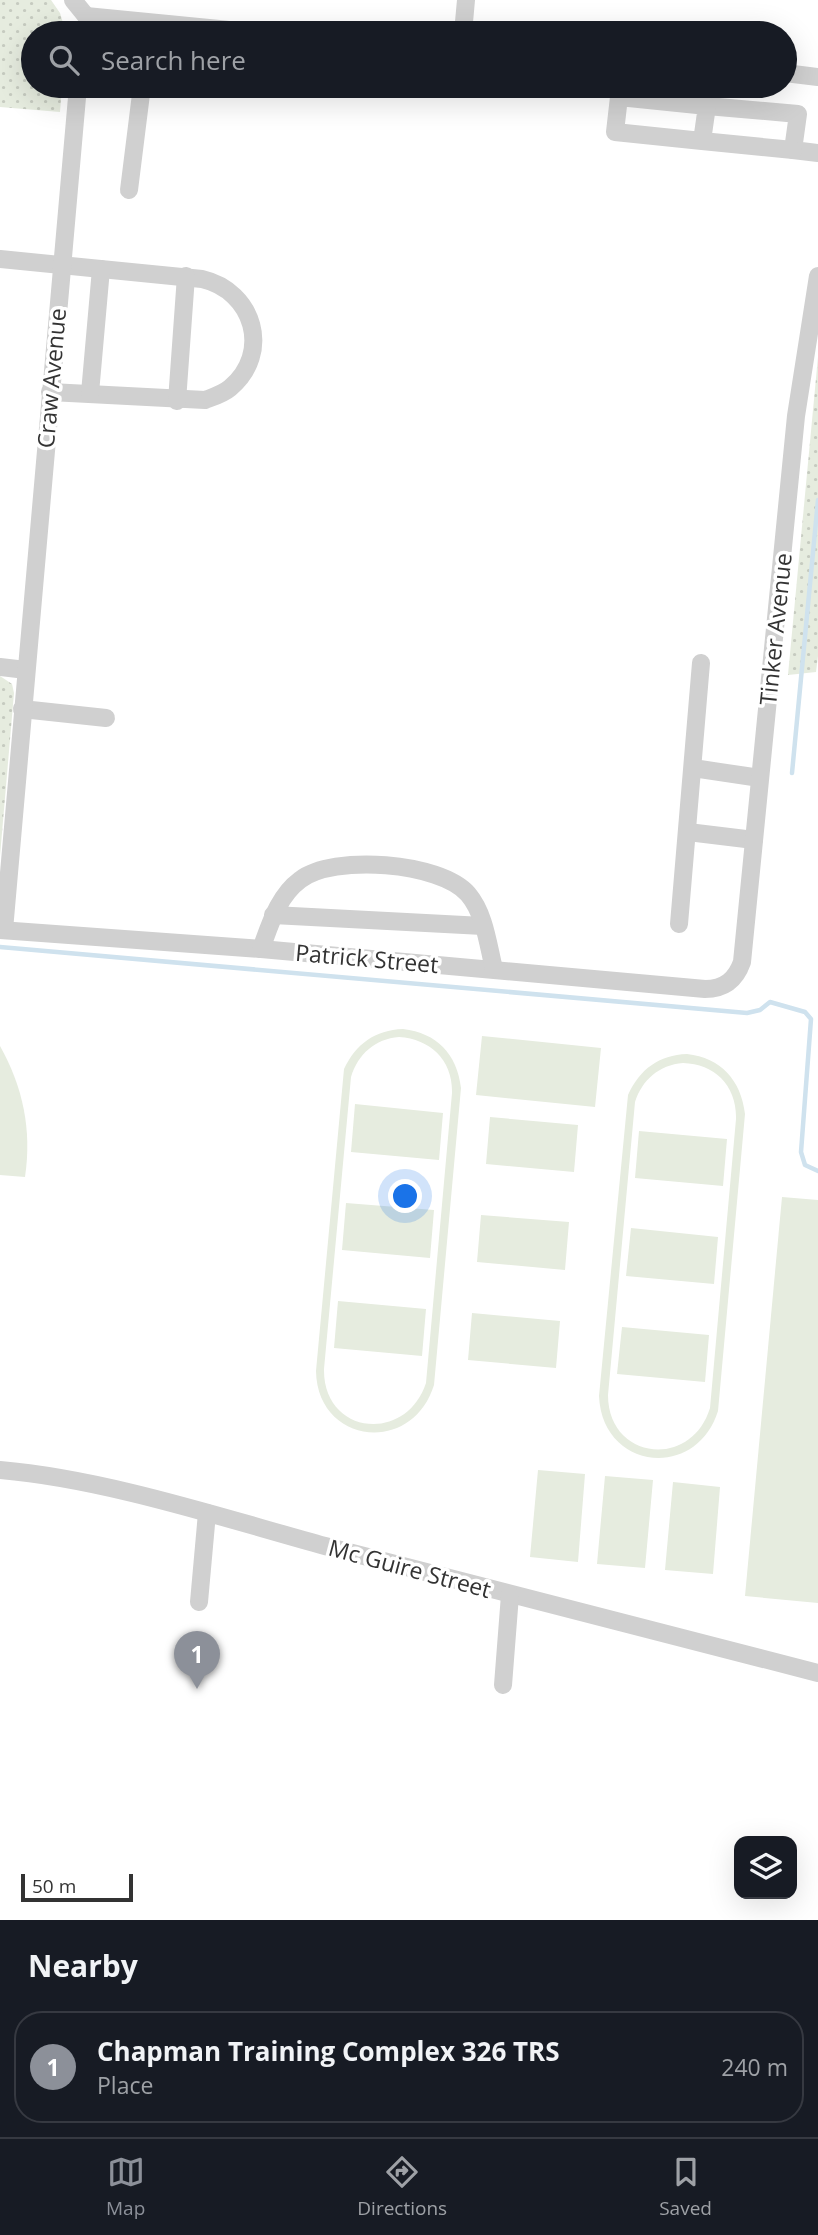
<!DOCTYPE html>
<style>
:root{--surface:#171b24;--page:#242831;--text:#f1f3f6;--muted:#9ea1a6;--line:#363941;--accent:#8c9099}
body{margin:0;font-family:"Open Sans",sans-serif;background:var(--page);color:var(--text)}
.controls{position:absolute;right:21px;bottom:21px;display:grid;overflow:hidden;border-radius:14px;box-shadow:0 7px 28px #0002}
.controls button{width:63px;height:63px;display:grid;place-items:center;padding:0;border:0;border-bottom:2px solid var(--line);background:var(--surface);color:var(--text);font:35px sans-serif}
.scale{position:absolute;left:21px;bottom:18px;width:112px;box-sizing:border-box;padding-left:7px;border:4px solid #333;border-top:0;font-size:19px;line-height:24px;white-space:nowrap;color:#333;-webkit-text-stroke:5px #fff;paint-order:stroke}
.you{position:absolute;left:406px;top:1197px;width:24px;height:24px;margin:-18px;border:5px solid #fff;border-radius:50%;background:#1a73e8;box-shadow:0 0 0 10px #1a73e833}
.badge{display:grid;place-items:center;width:46px;height:46px;border-radius:50%;background:var(--accent);color:#fff;font-size:23px;font-weight:700}
.pin{position:absolute;translate:-50% -58px;filter:drop-shadow(0 2px 4px #0008)}
.pin::after{content:'';position:absolute;top:37px;width:24px;height:21px;background:inherit;clip-path:polygon(0 0,100% 0,50% 100%)}
.list{margin:0;padding:0;list-style:none}
h2{display:flex;justify-content:space-between;align-items:center;height:91px;margin:0;padding:0 28px;font-size:30px}
h2 small{font-size:23px;font-weight:400;color:var(--muted)}
.list li{display:grid;grid-template-columns:46px 1fr auto;gap:21px;align-items:center;box-sizing:border-box;height:112px;margin:0 14px 14px;padding:0 14px;border:2px solid var(--line);border-radius:28px}
.list b{display:block;font-size:26px;white-space:nowrap}
.list p{margin:0;font-size:23px;white-space:nowrap;color:var(--muted)}
.list em{font-size:23px;font-style:normal;color:var(--muted)}
.icon{flex:none;width:38px;height:38px;fill:none;stroke:currentColor;stroke-width:2;stroke-linecap:round;stroke-linejoin:round}
.map{position:relative;flex:none;width:818px;height:1920px;overflow:hidden}
.search{position:absolute;background:var(--surface);box-shadow:0 7px 28px #0002;left:21px;right:21px;top:21px;height:77px;display:flex;align-items:center;gap:18px;box-sizing:border-box;padding:0 24px;border-radius:38px;color:var(--muted);font-size:26px}
.sheet{height:217px;background:var(--surface)}
nav{display:flex;justify-content:space-around;align-items:center;box-sizing:border-box;height:98px;border-top:2px solid var(--line);background:var(--surface);font-size:19px;color:var(--muted)}
nav a{display:grid;justify-items:center;gap:4px}
nav .on{color:var(--accent)}
.map>svg:first-child{display:block}
.grass{fill:url(#grass-dots)}
.green{fill:#e6ecdf;fill-rule:evenodd}
.lines{fill:none;stroke-linecap:round;stroke-linejoin:round}
.stream{stroke:#cfe2ee;stroke-width:4.5}
.minor{stroke:#d0d0d0;stroke-width:18}
.labels{text-anchor:middle;dominant-baseline:central;stroke-width:7;stroke-linejoin:round;paint-order:stroke}
.street-label{font-size:23px;fill:#333;stroke:#fff}
</style>
<div class="map">
<svg width="818" height="1920" viewBox="0 0 818 1920">
<defs>
<pattern id="grass-dots" width="8" height="8" patternUnits="userSpaceOnUse" patternTransform="scale(1.75)"><rect width="8" height="8" fill="#e6ecdf"/><path d="M2 2h.1M6 6h.1" fill="none" stroke="#c6cbc0" stroke-width="1.8" stroke-linecap="round"/></pattern>
</defs>
<rect width="100%" height="100%" fill="#fff"/>
<g class="grass">
<polygon points="0,0 51,0 60,13 66,33 33,33 33,86 62,86 60,112 0,107"/>
<polygon points="818,357 818,656 816,672 788,675"/>
<polygon points="0,676 12,684 14,693 0,856"/>
</g>
<g class="green">
<path d="M403 1029C437 1033 457 1054 461 1088L434 1385C412 1456 317 1444 316 1371L344 1069C356 1044 375 1030 403 1029ZM399 1037C431 1039 453 1061 452 1093L426 1383C406 1444 323 1435 324 1369L351 1077C358 1054 375 1039 399 1037Z"/>
<polygon points="482,1036 601,1048 595,1107 476,1095"/>
<path d="M0 1046C23 1087 32 1130 25 1177L0 1175Z"/>
<path d="M687 1054C721 1058 741 1080 745 1114L718 1411C696 1481 602 1470 599 1396L628 1095C640 1069 659 1055 687 1054ZM683 1063C715 1064 737 1086 736 1119L710 1408C691 1470 608 1460 608 1395L635 1102C642 1080 659 1065 683 1063Z"/>
<polygon points="355,1104 443,1113 439,1160 351,1152"/>
<polygon points="490,1117 578,1125 574,1172 486,1164"/>
<polygon points="639,1131 727,1139 723,1186 635,1178"/>
<polygon points="782,1197 818,1200 818,1603 745,1596"/>
<polygon points="346,1203 434,1210 430,1258 342,1250"/>
<polygon points="481,1215 569,1222 565,1270 477,1262"/>
<polygon points="631,1228 718,1237 714,1284 626,1276"/>
<polygon points="338,1301 426,1309 422,1356 334,1348"/>
<polygon points="472,1313 560,1321 556,1368 468,1360"/>
<polygon points="622,1327 709,1335 705,1382 617,1374"/>
<polygon points="538,1470 585,1474 578,1562 530,1557"/>
<polygon points="605,1476 653,1480 645,1568 597,1564"/>
<polygon points="673,1482 720,1487 713,1574 665,1570"/>
</g>
<g class="lines">
<g class="stream">
<polyline points="792,773 818,500"/>
<polyline points="0,947 747,1013 760,1010 770,1002 805,1012 811,1019 801,1152 805,1165 818,1171"/>
</g>
<g class="minor">
<polyline points="73,0 86,16"/>
<polyline points="86,16 262,33"/>
<polyline points="463,33 466,0"/>
<polyline points="785,73 818,77"/>
<polyline points="709,86 707,106 798,114 793,150 818,153"/>
<polyline points="702,141 615,132 619,97 707,106 702,141 793,150"/>
<polyline points="129,190 142,86"/>
<path d="M0 259 202 279C254 291 272 353 230 388 223 394 213 397 205 400L50 392"/>
<polyline points="90,393 101,269"/>
<polyline points="177,401 186,276"/>
<polyline points="0,667 26,670"/>
<polyline points="22,709 106,718"/>
<polyline points="693,768 760,778"/>
<polyline points="688,832 754,840"/>
<polyline points="273,915 483,926"/>
<polyline points="679,924 701,663"/>
<path d="M0 930 261 949 705 989C725 989 736 979 742 962L796 416 818 276"/>
<polyline points="4,930 78,86"/>
<path d="M261 949C270 925 278 896 300 880 333 854 440 862 468 894 485 914 488 945 494 969"/>
<path d="M0 1470C105 1479 223 1518 325 1546 489 1589 653 1632 818 1673"/>
<polyline points="199,1602 207,1513"/>
<polyline points="503,1685 510,1595"/>
</g>
</g>
<g class="labels">
<g class="street-label">
<text transform="translate(51 378) rotate(-85)">Craw Avenue</text>
<text transform="translate(775 629) rotate(-84)">Tinker Avenue</text>
<text transform="translate(367 958) rotate(5)">Patrick Street</text>
<text transform="translate(410 1568) rotate(15)">Mc Guire Street</text>
</g>
</g>
</svg>
<div class="controls">
<button><svg class="icon" aria-label="layers" viewBox="0 0 24 24"><path d="M12 4l9 5-9 5-9-5zM3 14l9 5 9-5"/></svg></button>
</div>
<div class="scale">50 m</div>
<div class="you"></div>
<div class="pin badge" style="left:197px;top:1689px">1</div>
<div class="search"><svg class="icon" aria-label="search" viewBox="0 0 24 24"><circle cx="10" cy="10" r="6"/><path d="M15 15l6 6"/></svg>Search here</div>
</div>
<section class="sheet">
<h2>Nearby<small></small></h2>
<ul class="list">
<li><span class="badge">1</span><div><b>Chapman Training Complex 326 TRS</b><p>Place</p></div><em>240 m</em></li>
</ul>
</section>
<nav>
<a class="on"><svg class="icon" aria-label="map" viewBox="0 0 24 24"><path d="M3 6l6-2 6 2 6-2v14l-6 2-6-2-6 2zM9 4v14M15 6v14"/></svg>Map</a>
<a><svg class="icon" aria-label="directions" viewBox="0 0 24 24"><path d="M12 3l9 9-9 9-9-9zM9 14v-3h6M13 9l2 2-2 2"/></svg>Directions</a>
<a><svg class="icon" aria-label="saved" viewBox="0 0 24 24"><path d="M7 4h10v16l-5-4-5 4z"/></svg>Saved</a>
</nav>
